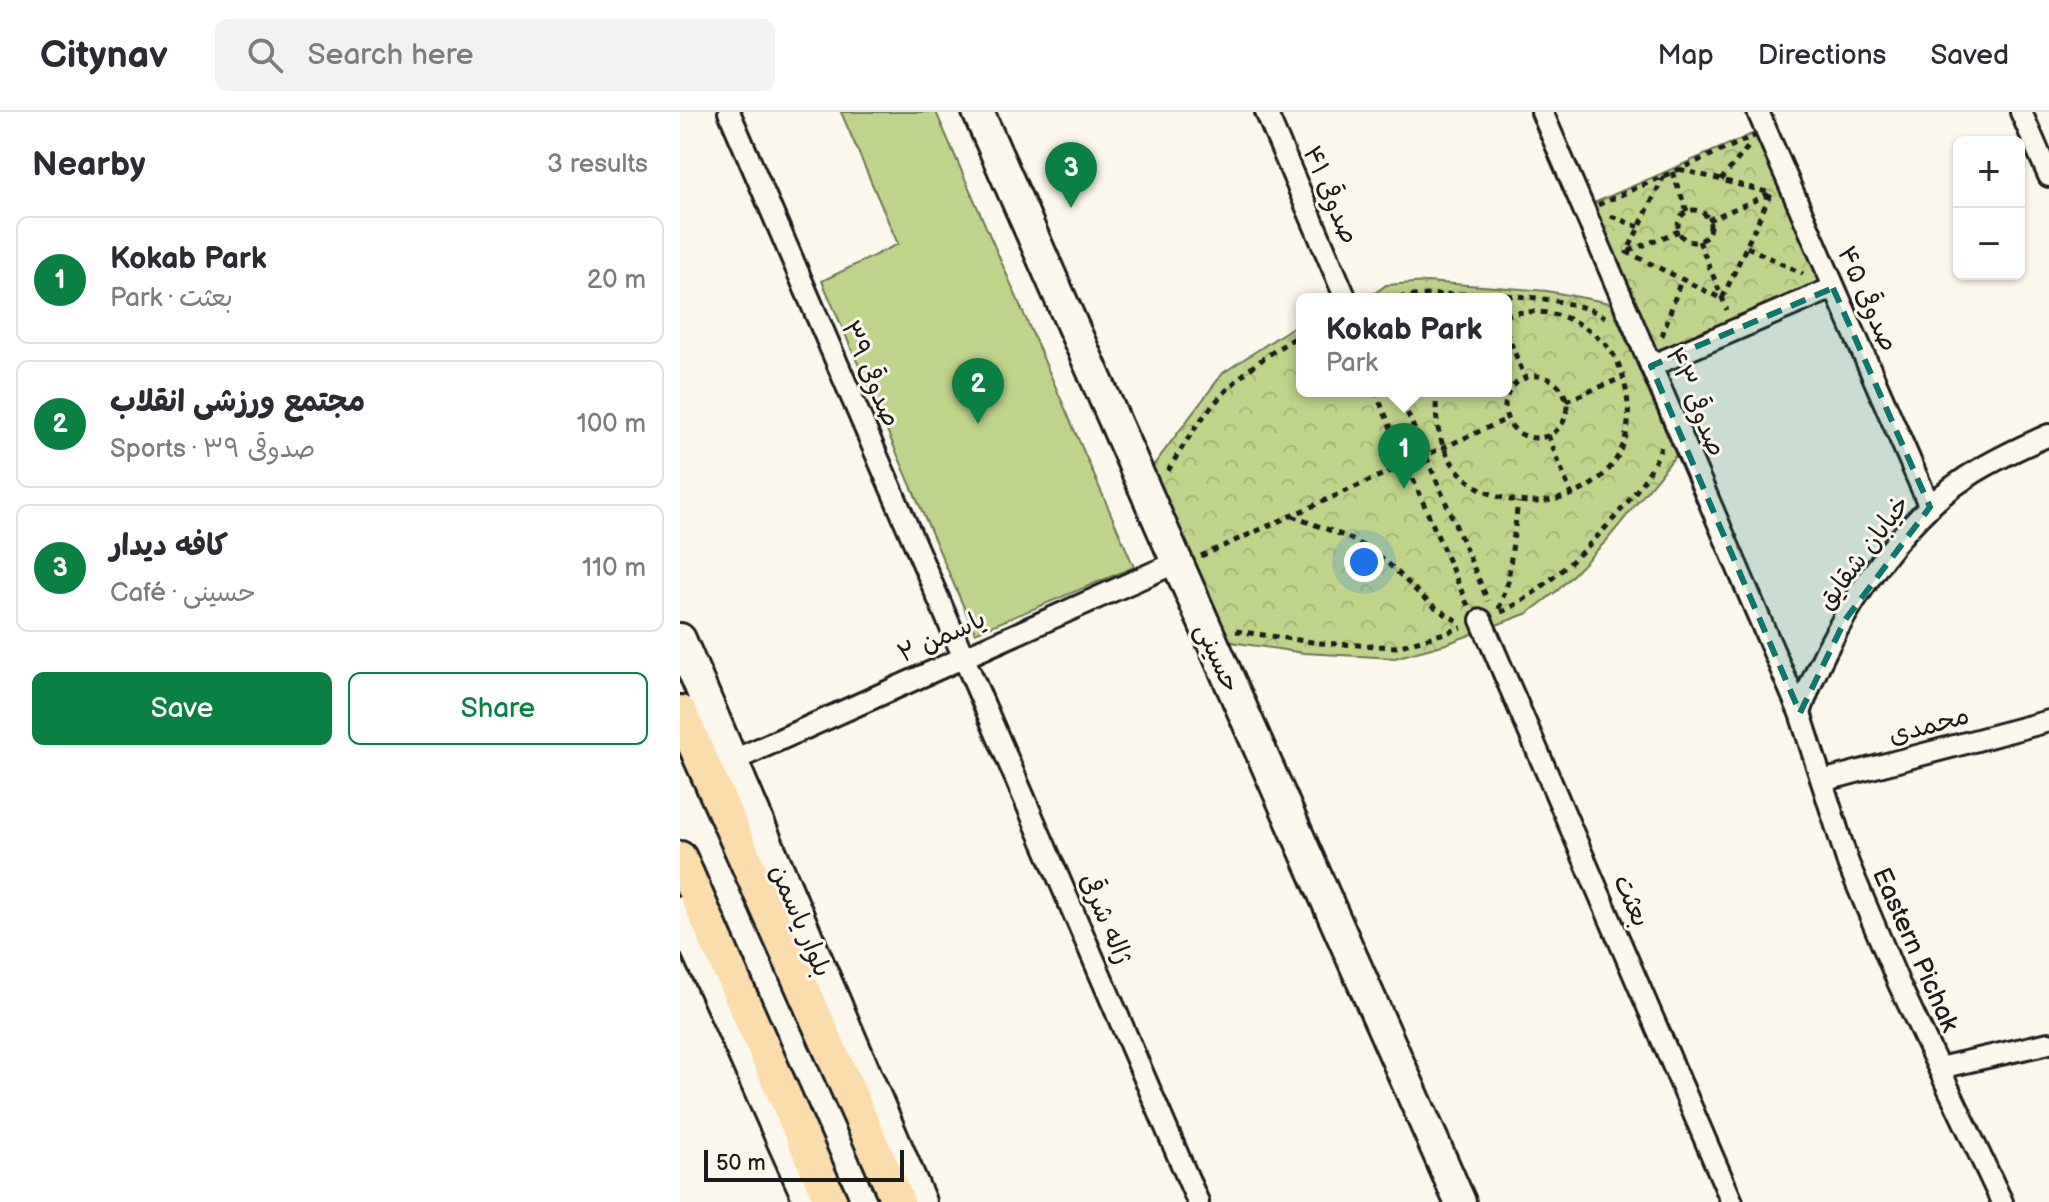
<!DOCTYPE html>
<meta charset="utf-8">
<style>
:root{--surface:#fff;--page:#f2f2f3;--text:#2b2b33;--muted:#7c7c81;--line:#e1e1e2;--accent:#0b8043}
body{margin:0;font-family:"Balsamiq Sans","Playpen Sans Arabic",sans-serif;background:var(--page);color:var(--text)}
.controls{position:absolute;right:24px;top:24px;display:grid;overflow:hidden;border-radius:12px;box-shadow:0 2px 6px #0004}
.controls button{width:72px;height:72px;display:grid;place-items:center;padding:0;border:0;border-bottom:2px solid var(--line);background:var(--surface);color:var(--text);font:40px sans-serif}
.scale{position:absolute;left:24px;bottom:20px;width:200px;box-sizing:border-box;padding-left:8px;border:4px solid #1c1c1c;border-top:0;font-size:22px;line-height:28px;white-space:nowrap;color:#1c1c1c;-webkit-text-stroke:6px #fbf7ec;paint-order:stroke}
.you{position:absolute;left:684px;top:450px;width:28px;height:28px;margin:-20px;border:6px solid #fff;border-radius:50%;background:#1a73e8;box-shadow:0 0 0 12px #1a73e833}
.badge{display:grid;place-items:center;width:52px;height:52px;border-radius:50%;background:var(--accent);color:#fff;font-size:26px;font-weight:700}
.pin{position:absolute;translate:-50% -66px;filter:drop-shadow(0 2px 4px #0008)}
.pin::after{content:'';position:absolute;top:42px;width:28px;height:24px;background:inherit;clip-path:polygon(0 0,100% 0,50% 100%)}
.popup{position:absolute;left:616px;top:181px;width:216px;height:104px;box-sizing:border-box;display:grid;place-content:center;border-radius:12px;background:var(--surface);filter:drop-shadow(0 2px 6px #0005);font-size:26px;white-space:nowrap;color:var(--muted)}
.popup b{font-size:30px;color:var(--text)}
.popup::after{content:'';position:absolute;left:50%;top:100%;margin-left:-16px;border:16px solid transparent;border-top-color:var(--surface)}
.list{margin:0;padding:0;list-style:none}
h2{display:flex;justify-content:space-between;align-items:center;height:104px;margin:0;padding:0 32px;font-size:34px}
h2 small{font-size:26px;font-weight:400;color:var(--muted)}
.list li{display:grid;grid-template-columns:52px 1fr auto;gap:24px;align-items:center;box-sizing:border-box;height:128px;margin:0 16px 16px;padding:0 16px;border:2px solid var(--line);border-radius:12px}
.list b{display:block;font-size:30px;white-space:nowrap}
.list p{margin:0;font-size:26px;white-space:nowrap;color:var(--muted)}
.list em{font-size:26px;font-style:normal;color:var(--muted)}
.actions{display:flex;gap:16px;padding:24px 32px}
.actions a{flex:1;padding:18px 0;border:2px solid var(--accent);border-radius:12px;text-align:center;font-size:28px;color:var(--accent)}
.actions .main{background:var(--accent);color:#fff}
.icon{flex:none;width:44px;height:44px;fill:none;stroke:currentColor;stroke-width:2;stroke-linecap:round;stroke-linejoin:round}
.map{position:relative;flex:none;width:1369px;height:1090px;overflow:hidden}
header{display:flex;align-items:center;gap:48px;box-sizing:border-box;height:112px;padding:0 40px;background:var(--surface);border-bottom:2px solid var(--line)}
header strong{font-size:38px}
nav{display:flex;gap:44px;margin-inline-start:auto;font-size:28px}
.search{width:560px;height:72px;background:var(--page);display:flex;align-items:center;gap:20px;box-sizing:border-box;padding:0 28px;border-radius:12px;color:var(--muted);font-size:30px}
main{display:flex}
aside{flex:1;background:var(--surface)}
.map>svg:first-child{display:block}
.park{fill:url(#park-crowns);stroke:#6e7853;stroke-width:2}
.garden{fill:#bfd48a;stroke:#6e7853;stroke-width:2}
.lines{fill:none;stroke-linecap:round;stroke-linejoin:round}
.street-casing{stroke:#1c1c1c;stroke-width:26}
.secondary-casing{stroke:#1c1c1c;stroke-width:36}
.primary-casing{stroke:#1c1c1c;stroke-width:38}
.path{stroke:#1c1c1c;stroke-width:5;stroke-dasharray:6 6;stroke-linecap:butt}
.street{stroke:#fbf7ec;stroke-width:20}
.secondary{stroke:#fbf7ec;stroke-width:30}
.primary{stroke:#fbddab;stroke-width:32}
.marked{fill:#0f766e;fill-opacity:0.2;stroke:#0f766e;stroke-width:6;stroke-dasharray:16 10;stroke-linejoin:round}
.labels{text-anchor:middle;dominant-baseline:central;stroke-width:6;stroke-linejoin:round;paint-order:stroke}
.street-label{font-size:26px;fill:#1c1c1c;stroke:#fbf7ec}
</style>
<header>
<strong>Citynav</strong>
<div class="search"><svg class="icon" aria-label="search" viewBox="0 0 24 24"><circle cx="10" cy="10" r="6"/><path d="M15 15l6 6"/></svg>Search here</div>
<nav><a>Map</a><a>Directions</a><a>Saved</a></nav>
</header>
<main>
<aside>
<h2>Nearby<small>3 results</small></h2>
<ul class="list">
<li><span class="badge">1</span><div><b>Kokab Park</b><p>Park · بعثت</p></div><em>20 m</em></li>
<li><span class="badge">2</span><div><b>مجتمع ورزشی انقلاب</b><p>Sports · صدوقی ۳۹</p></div><em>100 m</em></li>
<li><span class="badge">3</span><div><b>کافه دیدار</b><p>Café · حسینی</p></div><em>110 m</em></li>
</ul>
<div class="actions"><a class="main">Save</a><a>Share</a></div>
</aside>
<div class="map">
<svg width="1369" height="1090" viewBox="0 0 1369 1090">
<defs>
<pattern id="park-crowns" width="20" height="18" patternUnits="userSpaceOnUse" patternTransform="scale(2)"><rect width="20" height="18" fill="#bfd48a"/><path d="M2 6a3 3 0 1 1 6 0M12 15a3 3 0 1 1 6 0" fill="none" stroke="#a4b576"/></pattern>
</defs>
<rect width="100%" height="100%" fill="#fbf7ec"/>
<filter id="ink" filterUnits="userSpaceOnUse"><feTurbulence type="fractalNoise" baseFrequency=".0125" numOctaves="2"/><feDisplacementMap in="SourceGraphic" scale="16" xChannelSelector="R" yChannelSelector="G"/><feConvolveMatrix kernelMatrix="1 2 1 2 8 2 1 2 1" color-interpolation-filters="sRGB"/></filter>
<g filter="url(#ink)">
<g class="park">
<polygon points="1081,18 1147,174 974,249 907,94"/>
<polygon points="747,170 867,179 930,191 996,343 927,428 878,478 848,501 766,532 715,546 624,541 544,529 470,358 543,261 622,209 622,279 826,279 826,187 687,187 706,173"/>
</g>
<polygon class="garden" points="161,0 256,0 454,455 295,521 142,169 218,132"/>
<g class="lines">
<defs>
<g id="street">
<polyline points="49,0 518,1090"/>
<polyline points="586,0 666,187"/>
<polyline points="862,0 1120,601 1168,751 1219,872 1322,1090"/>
<polyline points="1078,0 1250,395"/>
<polyline points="1341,0 1369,64"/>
<polyline points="971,254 1153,176"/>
<polyline points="801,508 1052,1090"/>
<path d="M1120 601C1147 521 1215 411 1287 365 1313 348 1341 335 1369 323"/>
<polyline points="52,649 495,451"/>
<polyline points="1142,669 1369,609"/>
<polyline points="1259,956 1369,931"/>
</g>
<g id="secondary">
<polyline points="298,0 780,1090"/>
<polyline points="0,527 240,1090"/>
<polyline points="0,800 130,1090"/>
</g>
<g id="primary">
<polyline points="0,600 218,1090"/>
<polyline points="0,746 151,1090"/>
</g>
</defs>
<use href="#street" class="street-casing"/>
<use href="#secondary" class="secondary-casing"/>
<use href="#primary" class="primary-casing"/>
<g class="path">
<polygon points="1079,22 1143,173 976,245 911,96"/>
<polyline points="992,60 1007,99"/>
<polyline points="984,64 947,140 1042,187 1091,81 999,57"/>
<polyline points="1041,68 1068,35"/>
<circle cx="1014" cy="114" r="16"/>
<polyline points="931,104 959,115"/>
<polyline points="1028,108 1090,82"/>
<polyline points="1019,129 1047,198"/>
<polyline points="1067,135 1123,162"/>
<polyline points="949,139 999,119"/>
<path d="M707 187C758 179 881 178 925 205"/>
<polyline points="826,219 845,266"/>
<polyline points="982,224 1001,168"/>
<circle cx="856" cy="295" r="31"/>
<polyline points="695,279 788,494"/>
<polyline points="718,279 808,489"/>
<path d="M757 279C741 429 959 420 948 293 946 271 941 249 925 232 897 204 864 194 826 203"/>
<polyline points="886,289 944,265"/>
<polyline points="868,323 892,384"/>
<path d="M488 359C524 296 558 258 622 222"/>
<path d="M612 404C639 415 669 423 693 440 726 462 741 493 781 510"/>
<polyline points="521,444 827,307"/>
<polyline points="819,497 828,470 838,390"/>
<path d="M821 500C868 481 966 384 981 335"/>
<polyline points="556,519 639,531 717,535 782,516"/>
</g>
<use href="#street" class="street"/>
<use href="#secondary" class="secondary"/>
<use href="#primary" class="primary"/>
</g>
</g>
<path class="marked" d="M1153 176 1250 395 1165 508 1120 601 971 254Z"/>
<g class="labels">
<g class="street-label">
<text transform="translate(650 83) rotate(67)">صدوقی ۴۱</text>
<text transform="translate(1187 187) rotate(66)">صدوقی ۴۵</text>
<text transform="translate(190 262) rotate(67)">صدوقی ۳۹</text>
<text transform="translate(1015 290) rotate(67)">صدوقی ۴۳</text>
<text transform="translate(1184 441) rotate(-53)">خیابان شقایق</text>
<text transform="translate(262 525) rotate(-24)">یاسمن ۲</text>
<text transform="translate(537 546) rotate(66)">حسینی</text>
<text transform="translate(1249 614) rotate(-15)">محمدی</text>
<text transform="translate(951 789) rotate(67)">بعثت</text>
<text transform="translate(425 807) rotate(67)">ژاله شرقی</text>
<text transform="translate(120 809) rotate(67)">بلوار یاسمن</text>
<text transform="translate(1235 838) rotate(66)">Eastern Pichak</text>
</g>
</g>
</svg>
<div class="controls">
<button>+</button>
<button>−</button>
</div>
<div class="scale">50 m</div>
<div class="you"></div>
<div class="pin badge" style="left:724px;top:377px">1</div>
<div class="popup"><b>Kokab Park</b>Park</div>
<div class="pin badge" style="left:298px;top:312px">2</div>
<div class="pin badge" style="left:391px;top:96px">3</div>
</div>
</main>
